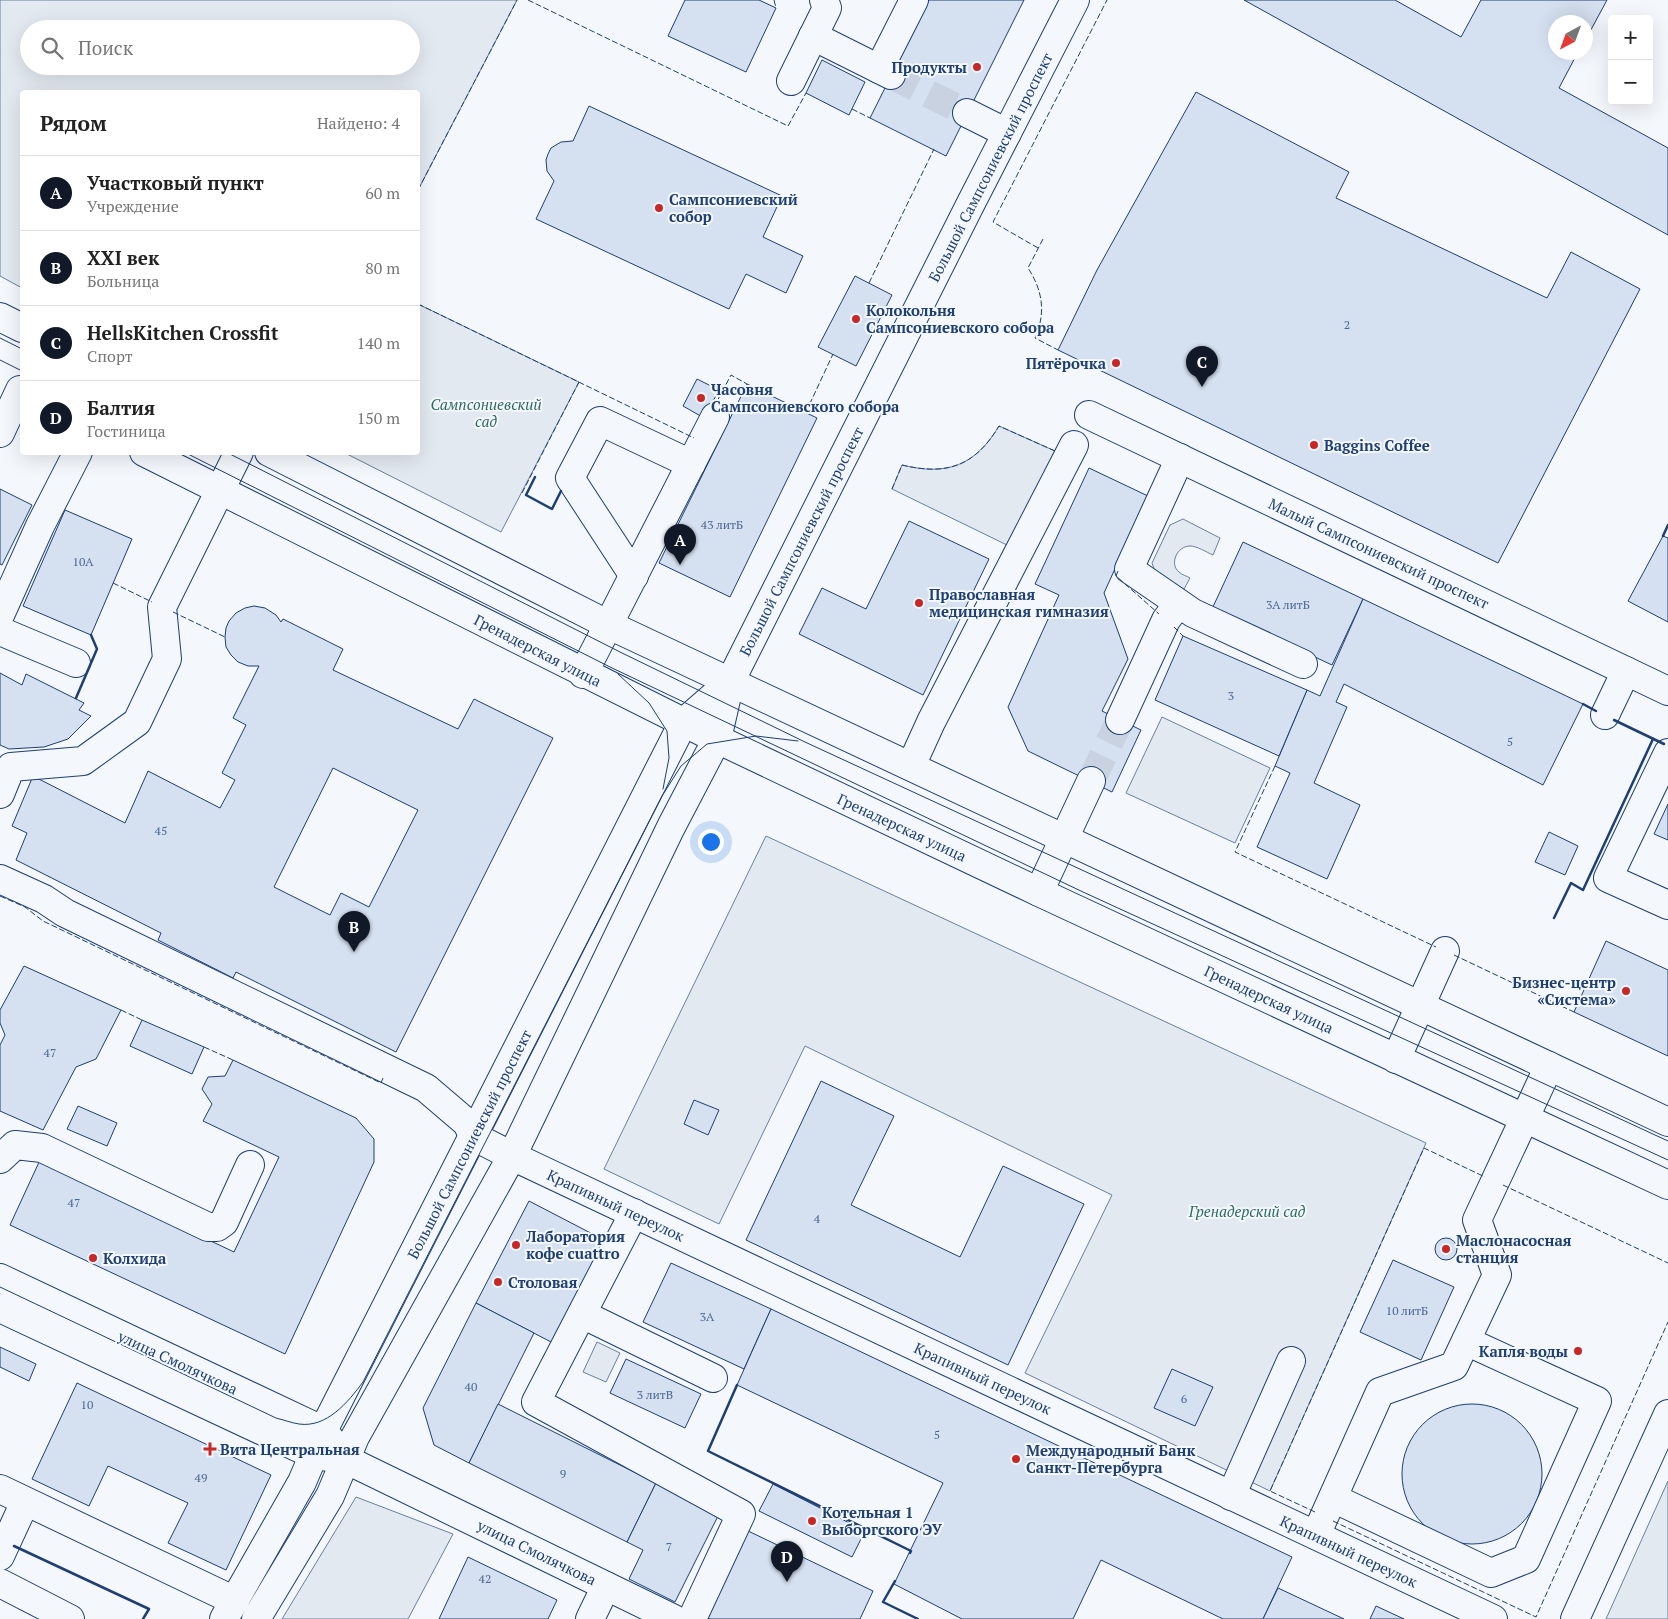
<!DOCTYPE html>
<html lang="ru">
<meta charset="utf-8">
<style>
:root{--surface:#fff;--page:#f2f2f2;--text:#222;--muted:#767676;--line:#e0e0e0;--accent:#111827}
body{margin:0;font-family:"PT Serif",serif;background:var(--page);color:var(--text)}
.controls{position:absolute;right:15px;top:15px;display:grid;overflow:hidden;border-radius:5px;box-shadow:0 5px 20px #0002}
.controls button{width:45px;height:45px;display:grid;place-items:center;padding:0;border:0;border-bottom:1px solid var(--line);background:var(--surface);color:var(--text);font:25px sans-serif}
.compass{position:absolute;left:1548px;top:15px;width:45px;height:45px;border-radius:50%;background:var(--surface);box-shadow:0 5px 20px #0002;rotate:221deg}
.you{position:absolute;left:710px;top:841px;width:18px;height:18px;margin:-12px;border:4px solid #fff;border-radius:50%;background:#1a73e8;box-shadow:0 0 0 8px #1a73e833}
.badge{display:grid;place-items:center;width:32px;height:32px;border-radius:50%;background:var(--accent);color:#fff;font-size:16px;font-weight:700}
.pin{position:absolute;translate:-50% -41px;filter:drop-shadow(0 1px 2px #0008)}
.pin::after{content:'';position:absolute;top:26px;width:18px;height:15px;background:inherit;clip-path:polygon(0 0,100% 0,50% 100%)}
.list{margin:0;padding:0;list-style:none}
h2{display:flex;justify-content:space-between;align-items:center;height:65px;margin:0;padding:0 20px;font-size:21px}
h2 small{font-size:16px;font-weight:400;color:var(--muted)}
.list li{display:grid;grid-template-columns:32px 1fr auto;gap:15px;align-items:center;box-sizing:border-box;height:75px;padding:0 20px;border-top:1px solid var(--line)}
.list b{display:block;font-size:19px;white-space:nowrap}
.list p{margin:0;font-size:16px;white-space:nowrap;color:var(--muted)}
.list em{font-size:16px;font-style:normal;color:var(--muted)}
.icon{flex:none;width:28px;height:28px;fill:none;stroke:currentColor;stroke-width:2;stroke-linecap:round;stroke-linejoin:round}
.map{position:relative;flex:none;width:1668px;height:1619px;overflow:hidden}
.search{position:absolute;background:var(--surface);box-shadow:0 5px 20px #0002;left:20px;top:20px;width:400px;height:55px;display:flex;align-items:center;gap:12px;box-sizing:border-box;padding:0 18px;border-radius:28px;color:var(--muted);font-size:19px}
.panel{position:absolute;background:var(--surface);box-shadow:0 5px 20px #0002;left:20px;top:90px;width:400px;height:365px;border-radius:5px}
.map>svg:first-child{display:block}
.green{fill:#e3e9f0;stroke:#687fa3;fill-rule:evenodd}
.building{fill:#d5e0f0;stroke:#1d3f73;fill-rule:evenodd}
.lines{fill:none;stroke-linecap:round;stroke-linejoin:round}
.minor-tunnel{stroke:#c9d2e0;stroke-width:28;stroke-dasharray:28 14;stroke-linecap:butt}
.minor-casing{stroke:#1d3f73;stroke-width:30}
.major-casing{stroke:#1d3f73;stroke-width:30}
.minor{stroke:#f4f7fb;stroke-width:28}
.major{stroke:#f4f7fb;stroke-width:28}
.tram{stroke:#1d3f73;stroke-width:1}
.fence{stroke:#1d3f73;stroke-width:1;stroke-dasharray:6 2.5;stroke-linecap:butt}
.wall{stroke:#1d3f73;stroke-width:2.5}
.poi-dot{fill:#c62828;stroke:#f4f7fb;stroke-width:2}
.labels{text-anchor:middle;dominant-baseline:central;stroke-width:4;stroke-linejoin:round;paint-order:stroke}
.number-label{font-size:12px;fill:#4b6792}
.poi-label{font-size:15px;font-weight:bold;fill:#1d3f73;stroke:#f4f7fb;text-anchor:start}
.street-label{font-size:15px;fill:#1d3f73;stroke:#f4f7fb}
.park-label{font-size:15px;font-style:italic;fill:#2c6c60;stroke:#f4f7fb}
</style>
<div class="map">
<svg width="1668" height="1619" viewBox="0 0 1668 1619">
<rect width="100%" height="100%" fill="#f4f7fb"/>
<g class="green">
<path d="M0 0H517L418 190V92H22V288L0 276ZM29 29H411V66H29Z"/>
<polygon points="418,304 579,382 501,532 345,453 418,452"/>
<path d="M999 426 1055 451 1009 546 892 489 902 465C947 476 975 466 999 426Z"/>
<path d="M1183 519 1220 538 1213 555C1206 552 1197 546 1190 546 1177 546 1169 564 1179 572 1182 575 1187 576 1190 578L1184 589 1156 574 1152 563 1170 525Z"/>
<polygon points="1162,717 1270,768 1235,843 1126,793"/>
<polygon points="766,836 1426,1143 1270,1491 1025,1373 1112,1195 805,1046 719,1224 604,1169"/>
<polygon points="597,1342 620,1353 606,1382 583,1372"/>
<polygon points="1668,1481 1668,1619 1606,1619"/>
<polygon points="356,1497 453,1534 408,1619 282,1619"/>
</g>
<g class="building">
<polygon points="685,0 759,0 776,8 746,72 668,36"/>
<polygon points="929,0 1024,0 946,156 870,118"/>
<polygon points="1244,0 1395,0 1461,37 1481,0 1607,0 1586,39 1586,22 1556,22 1556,52 1578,52 1559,88 1668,148 1668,235"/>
<polygon points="822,60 865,82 849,115 806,93"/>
<polygon points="1196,92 1349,172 1336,198 1547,298 1571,252 1640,289 1498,563 1058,350 1097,270"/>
<polygon points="589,106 782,196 763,237 803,256 786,293 746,274 729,309 536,219 554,181 547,171 546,160 548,154 551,148 561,142 573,141"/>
<polygon points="855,276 892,295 856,366 818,347"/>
<polygon points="697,379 719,390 704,418 683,406"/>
<polygon points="747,384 817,418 730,597 659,563"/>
<polygon points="1089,468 1148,496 1104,593 1128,659 1102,711 1141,730 1112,792 1028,751 1008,707 1059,595 1035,584"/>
<polygon points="0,489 32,505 2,565 0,564"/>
<polygon points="65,510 132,539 91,635 23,606"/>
<polygon points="909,521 989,559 923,695 799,634 822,588 866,609"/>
<polygon points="1663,536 1668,538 1668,622 1628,601"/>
<polygon points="1243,542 1363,599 1332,665 1212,609"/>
<polygon points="1363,599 1583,704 1543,785 1344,684 1336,702 1347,707 1314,783 1360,805 1327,879 1257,847 1290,773 1275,766 1307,690 1320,696"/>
<path d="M254 606 265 608 276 615 281 622 283 619 343 649 333 670 458 729 474 699 553 738 396 1052 236 972 233 978 158 940 161 933 16 860 27 833 12 826 33 776 125 823 148 771 220 808 235 780 222 773 246 725 233 718 259 666H248L238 662 231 655 226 647 225 637 226 628 229 621 236 613 245 608ZM333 768 418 810 369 907 341 893 330 915 274 887Z"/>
<polygon points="1183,636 1307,690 1279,756 1155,700"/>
<polygon points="0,673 22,685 26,674 84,703 79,710 91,716 68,739 44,747 9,749 0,745"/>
<polygon points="1668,804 1668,840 1654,834"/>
<polygon points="1549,832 1578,846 1565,875 1535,862"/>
<polygon points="1606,941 1668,970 1668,1056 1574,1012"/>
<polygon points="24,966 121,1010 96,1059 76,1067 43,1130 0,1111 0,1045 5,1035 0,1023 0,1010"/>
<polygon points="142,1020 204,1047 192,1074 130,1046"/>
<polygon points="233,1060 356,1118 374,1139 374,1162 285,1354 10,1225 40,1160 234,1252 279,1157 203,1121 212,1104 202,1089 208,1077 225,1076"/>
<polygon points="821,1081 894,1116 851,1205 960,1257 1003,1166 1084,1204 1008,1365 746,1240"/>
<polygon points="694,1100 719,1110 708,1135 684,1124"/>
<polygon points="78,1106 117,1123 107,1146 67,1129"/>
<polygon points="529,1201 606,1241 553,1343 476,1303"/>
<circle cx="1446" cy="1249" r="11"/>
<polygon points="1393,1260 1454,1287 1421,1360 1360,1332"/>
<polygon points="671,1263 771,1309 744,1369 643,1322"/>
<polygon points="476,1303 534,1333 469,1463 434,1445 423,1408"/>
<polygon points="771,1309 1292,1557 1263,1619 1223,1619 1101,1560 1073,1619 962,1619 894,1584 943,1483 737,1385"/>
<polygon points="0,1347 36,1364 29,1381 0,1367"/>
<polygon points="626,1359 701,1394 685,1428 610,1393"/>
<polygon points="1172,1369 1213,1387 1195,1426 1154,1408"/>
<polygon points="77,1383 271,1475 226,1570 168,1543 188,1503 108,1466 89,1506 32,1479"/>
<polygon points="498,1404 656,1483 627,1542 469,1463"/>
<circle cx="1472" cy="1474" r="70"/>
<polygon points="656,1483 719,1514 675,1602 629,1579 643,1550 627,1542"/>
<polygon points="773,1484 865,1531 852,1557 759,1511"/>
<polygon points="744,1529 873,1591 860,1619 710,1619 703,1615"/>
<polygon points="468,1557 557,1600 548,1619 439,1619"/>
<polygon points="1278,1588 1344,1619 1263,1619"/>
<polygon points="1376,1606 1404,1619 1370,1619"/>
</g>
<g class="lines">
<g class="minor-tunnel">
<polyline points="891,75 967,113"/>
<polyline points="1091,781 1120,720"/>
</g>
<defs>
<g id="minor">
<polyline points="813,36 891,75"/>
<polyline points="879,69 914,0"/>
<polyline points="791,81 827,8 824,0"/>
<polyline points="967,113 1007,133"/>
<polyline points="0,317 22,328"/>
<polyline points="1089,415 1668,691"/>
<polyline points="0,433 20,390"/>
<polyline points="144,452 717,739 1039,892 1668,1185"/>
<polyline points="269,452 609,625 1668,1122"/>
<polyline points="1180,458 1129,569 1193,613 1303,664"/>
<polyline points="634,576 570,478 600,421 691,464"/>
<polyline points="0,615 40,526 78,452"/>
<polyline points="0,631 76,663"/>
<polyline points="583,674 715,417"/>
<polyline points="1605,715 1626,671"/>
<polyline points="1120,720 1166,620 1178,604"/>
<polyline points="1668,753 1608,878 1668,905"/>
<polyline points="911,766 931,722 1074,445"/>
<polyline points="0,794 11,767 83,761 137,722 167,659 162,607 239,452"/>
<polyline points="0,879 44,899 65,913 426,1088 467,1123 473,1136 512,1156 1493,1619"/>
<polyline points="1039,892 1091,781"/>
<polyline points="1396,1059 1445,951"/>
<polyline points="0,1159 15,1145 42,1148 208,1227 217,1227 224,1222 250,1165"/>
<polyline points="634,1213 536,1402 741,1514 692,1619"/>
<polyline points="0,1278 324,1431 338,1450"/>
<polyline points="0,1308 314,1455 345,1459 674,1619"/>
<polyline points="582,1314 713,1378"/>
<polyline points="0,1489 235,1601"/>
<polyline points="1231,1496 1291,1361"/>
<polyline points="1333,1498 1491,1573 1526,1559 1597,1401 1466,1341"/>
<polyline points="1316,1535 1380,1392 1454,1366 1497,1275 1477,1220 1549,1066"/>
<polyline points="0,1556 25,1502"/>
<polyline points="0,1583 70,1619"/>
<polyline points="590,1619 606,1586"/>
<polyline points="1575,1619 1668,1414"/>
</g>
<g id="major">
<polyline points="224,1619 302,1482 327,1423 683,723 730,682"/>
<polyline points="256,1619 330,1496 355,1437 512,1156 671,827 717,739 730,682 969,207 1075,0"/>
</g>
</defs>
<use href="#minor" class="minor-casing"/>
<use href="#major" class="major-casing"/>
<use href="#minor" class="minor"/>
<use href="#major" class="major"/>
<g class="tram">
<polyline points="0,338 22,349"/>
<polyline points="0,360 22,371"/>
<polyline points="184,452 610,667 1083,892 1668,1160"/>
<polyline points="226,452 620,652 805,742 1668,1141"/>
<polyline points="618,674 649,703 667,731 669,758 663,789"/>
<path d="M0 1287 276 1418C284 1420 292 1423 299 1424 327 1428 348 1402 363 1382L662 796 681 766 707 744 756 736 798 741"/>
</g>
<g class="fence">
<polyline points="528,0 788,126 806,93"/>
<polyline points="774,0 776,8"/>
<polyline points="852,109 870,118"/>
<polyline points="418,190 517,0"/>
<path d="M1043 239 1028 268C1043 291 1046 313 1035 338L1058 350"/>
<polyline points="1038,248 993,222 1107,0"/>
<polyline points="869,283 934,149"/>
<polyline points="418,304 694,438"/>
<polyline points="714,407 731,375 747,384"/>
<polyline points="806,412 833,354"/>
<path d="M892 489 902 465C947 476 975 466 999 426L1055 451"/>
<polyline points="522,493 579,382"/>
<polyline points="1118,571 1116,576 1159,614"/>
<polyline points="113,583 152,602"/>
<polyline points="173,612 225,637"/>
<polyline points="1174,627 1183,636"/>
<polyline points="1275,766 1235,852 1436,947"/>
<polyline points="0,896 25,907 43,921 381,1083 383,1078"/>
<polyline points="1454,955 1574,1012"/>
<polyline points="121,1010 142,1020"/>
<polyline points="204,1047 233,1060"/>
<polyline points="1503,1185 1668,1263"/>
<polyline points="1315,1512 1270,1491 1424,1148 1485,1177"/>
<polyline points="1333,1521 1536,1617 1668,1322"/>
</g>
<g class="wall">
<polyline points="535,477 526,495 552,509 561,491"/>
<polyline points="1663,536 1668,525"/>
<polyline points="76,698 97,649 91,635"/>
<polyline points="1583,704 1596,711"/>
<polyline points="1614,720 1664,744"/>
<polyline points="1554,918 1571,883 1583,890 1653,739"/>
<polyline points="737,1385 708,1451 911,1551 910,1553"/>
<polyline points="14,1546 149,1609 143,1619"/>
<polyline points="895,1581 883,1602 918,1619"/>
</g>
</g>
<g class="poi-dot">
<circle cx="977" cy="67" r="5"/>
<circle cx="659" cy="208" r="5"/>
<circle cx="856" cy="319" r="5"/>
<circle cx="1116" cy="363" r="5"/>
<circle cx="701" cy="398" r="5"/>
<circle cx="1314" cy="445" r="5"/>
<circle cx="919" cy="603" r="5"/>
<circle cx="1626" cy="991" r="5"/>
<circle cx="516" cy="1245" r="5"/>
<circle cx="1446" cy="1249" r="5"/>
<circle cx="93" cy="1258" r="5"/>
<circle cx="498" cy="1282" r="5"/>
<circle cx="1578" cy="1351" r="5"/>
<path d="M207.5 1441.5h5v5h5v5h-5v5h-5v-5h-5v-5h5z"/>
<circle cx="1016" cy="1459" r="5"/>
<circle cx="812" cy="1521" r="5"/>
</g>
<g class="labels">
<g class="number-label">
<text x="1347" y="324">2</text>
<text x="722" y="524">43 литБ</text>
<text x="83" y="561">10А</text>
<text x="1288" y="604">3А литБ</text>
<text x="1231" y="695">3</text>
<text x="1510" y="741">5</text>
<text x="161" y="830">45</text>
<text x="50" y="1052">47</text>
<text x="74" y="1202">47</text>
<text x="817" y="1218">4</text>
<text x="1407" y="1310">10 литБ</text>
<text x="707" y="1316">3А</text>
<text x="471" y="1386">40</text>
<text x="655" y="1394">3 литВ</text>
<text x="1184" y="1398">6</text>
<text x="87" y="1404">10</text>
<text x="937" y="1434">5</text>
<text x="563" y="1473">9</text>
<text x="201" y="1477">49</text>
<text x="669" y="1546">7</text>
<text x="485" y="1578">42</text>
</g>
<g class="poi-label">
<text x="967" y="67" text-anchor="end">Продукты</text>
<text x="669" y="199">Сампсониевский<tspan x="669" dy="17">собор</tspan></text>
<text x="866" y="310">Колокольня<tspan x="866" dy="17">Сампсониевского собора</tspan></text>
<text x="1106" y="363" text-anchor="end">Пятёрочка</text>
<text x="711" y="389">Часовня<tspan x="711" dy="17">Сампсониевского собора</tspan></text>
<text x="1324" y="445">Baggins Coffee</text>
<text x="929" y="594">Православная<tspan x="929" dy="17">медицинская гимназия</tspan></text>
<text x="1616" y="982" text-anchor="end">Бизнес-центр<tspan x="1616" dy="17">«Система»</tspan></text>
<text x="526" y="1236">Лаборатория<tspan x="526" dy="17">кофе cuattro</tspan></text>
<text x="1456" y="1240">Маслонасосная<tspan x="1456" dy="17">станция</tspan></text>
<text x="103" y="1258">Колхида</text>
<text x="508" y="1282">Столовая</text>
<text x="1568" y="1351" text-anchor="end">Капля воды</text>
<text x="220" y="1449">Вита Центральная</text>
<text x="1026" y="1450">Международный Банк<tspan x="1026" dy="17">Санкт-Петербурга</tspan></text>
<text x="822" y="1512">Котельная 1<tspan x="822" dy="17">Выборгского ЭУ</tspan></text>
</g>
<g class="street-label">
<text transform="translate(990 167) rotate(-63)">Большой Сампсониевский проспект</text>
<text transform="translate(801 541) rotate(-63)">Большой Сампсониевский проспект</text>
<text transform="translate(1379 553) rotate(25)">Малый Сампсониевский проспект</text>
<text transform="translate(538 650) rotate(27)">Гренадерская улица</text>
<text transform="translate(902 827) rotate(25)">Гренадерская улица</text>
<text transform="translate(1269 999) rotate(25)">Гренадерская улица</text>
<text transform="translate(469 1144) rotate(-63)">Большой Сампсониевский проспект</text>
<text transform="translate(616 1205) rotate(25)">Крапивный переулок</text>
<text transform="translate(178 1362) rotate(25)">улица Смолячкова</text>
<text transform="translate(983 1378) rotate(25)">Крапивный переулок</text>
<text transform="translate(1349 1551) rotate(25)">Крапивный переулок</text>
<text transform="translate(537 1552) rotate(26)">улица Смолячкова</text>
</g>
<g class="park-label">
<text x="486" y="404">Сампсониевский<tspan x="486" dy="17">сад</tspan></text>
<text x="1247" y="1211">Гренадерский сад</text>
</g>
</g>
</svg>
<div class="controls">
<button>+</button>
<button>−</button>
</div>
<svg class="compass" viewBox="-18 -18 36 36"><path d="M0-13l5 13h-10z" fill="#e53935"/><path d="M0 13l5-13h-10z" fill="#767676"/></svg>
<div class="you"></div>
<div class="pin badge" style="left:680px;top:565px">A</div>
<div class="pin badge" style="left:354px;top:952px">B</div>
<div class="pin badge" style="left:1202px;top:387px">C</div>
<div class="pin badge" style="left:787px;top:1582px">D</div>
<div class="search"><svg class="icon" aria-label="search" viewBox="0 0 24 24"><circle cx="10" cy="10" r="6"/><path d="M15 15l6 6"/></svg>Поиск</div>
<section class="panel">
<h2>Рядом<small>Найдено: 4</small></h2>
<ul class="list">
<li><span class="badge">A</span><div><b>Участковый пункт</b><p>Учреждение</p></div><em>60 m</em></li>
<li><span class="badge">B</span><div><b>XXI век</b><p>Больница</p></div><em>80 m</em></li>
<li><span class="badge">C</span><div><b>HellsKitchen Crossfit</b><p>Спорт</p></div><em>140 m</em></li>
<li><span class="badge">D</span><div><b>Балтия</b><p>Гостиница</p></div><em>150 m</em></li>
</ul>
</section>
</div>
